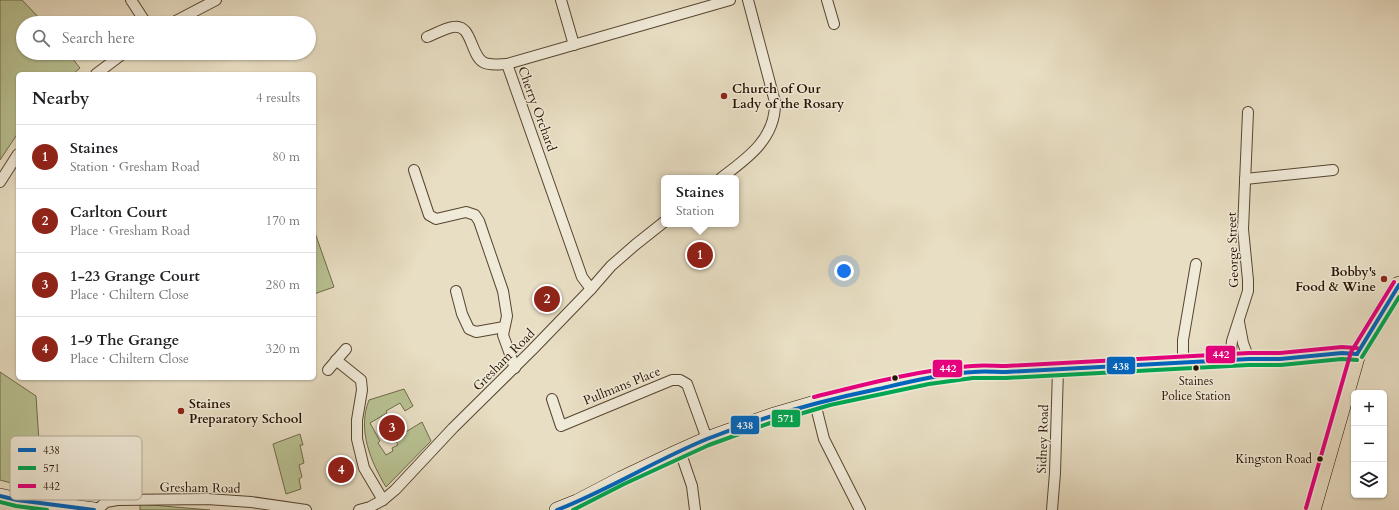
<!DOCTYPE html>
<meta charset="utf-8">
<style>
:root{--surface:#fff;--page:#f2f2f2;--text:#202124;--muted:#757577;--line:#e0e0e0;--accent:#8f2418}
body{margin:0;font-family:Cardo,serif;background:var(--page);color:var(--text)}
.controls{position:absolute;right:12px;bottom:12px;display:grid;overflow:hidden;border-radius:6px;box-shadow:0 1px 3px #0004}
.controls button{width:36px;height:36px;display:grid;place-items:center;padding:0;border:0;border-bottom:1px solid var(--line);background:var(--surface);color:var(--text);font:20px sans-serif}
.you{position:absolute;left:844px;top:271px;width:14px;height:14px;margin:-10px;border:3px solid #fff;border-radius:50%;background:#1a73e8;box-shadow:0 0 0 6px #1a73e833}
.badge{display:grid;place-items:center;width:26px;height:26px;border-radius:50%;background:var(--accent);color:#fff;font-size:13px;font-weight:700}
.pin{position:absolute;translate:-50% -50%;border:2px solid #fff;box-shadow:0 1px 4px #0006}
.popup{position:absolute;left:661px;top:175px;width:78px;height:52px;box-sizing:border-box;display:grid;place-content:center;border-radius:6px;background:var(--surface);filter:drop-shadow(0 1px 3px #0005);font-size:13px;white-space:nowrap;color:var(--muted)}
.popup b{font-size:15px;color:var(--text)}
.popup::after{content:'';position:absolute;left:50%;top:100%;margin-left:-8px;border:8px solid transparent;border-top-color:var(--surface)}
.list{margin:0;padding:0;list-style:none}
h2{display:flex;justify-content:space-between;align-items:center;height:52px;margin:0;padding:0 16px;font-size:17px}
h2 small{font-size:13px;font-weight:400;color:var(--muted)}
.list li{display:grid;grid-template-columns:26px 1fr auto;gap:12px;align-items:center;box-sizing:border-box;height:64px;padding:0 16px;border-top:1px solid var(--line)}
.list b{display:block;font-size:15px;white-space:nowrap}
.list p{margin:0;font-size:13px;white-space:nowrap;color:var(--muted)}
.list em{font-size:13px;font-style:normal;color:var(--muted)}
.icon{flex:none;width:22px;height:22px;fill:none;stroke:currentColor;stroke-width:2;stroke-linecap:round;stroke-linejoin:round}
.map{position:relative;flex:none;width:1399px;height:510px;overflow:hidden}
.search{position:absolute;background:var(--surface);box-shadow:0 1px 3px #0004;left:16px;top:16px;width:300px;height:44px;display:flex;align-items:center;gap:10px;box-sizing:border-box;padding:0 14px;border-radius:22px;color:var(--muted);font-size:15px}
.panel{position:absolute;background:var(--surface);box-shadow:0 1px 3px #0004;left:16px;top:72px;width:300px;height:308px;border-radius:6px}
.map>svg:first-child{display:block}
.green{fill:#b8c192;stroke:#706a49}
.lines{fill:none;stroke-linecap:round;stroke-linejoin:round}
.street-casing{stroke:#574531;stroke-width:12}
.secondary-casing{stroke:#271200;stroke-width:16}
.primary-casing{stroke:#271200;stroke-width:18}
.street{stroke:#f0ead8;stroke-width:10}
.secondary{stroke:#f0ead8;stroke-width:15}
.primary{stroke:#e8dec3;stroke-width:17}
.bus-1-casing{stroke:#f0ead8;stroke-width:7}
.bus-2-casing{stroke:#f0ead8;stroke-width:7}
.bus-3-casing{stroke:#f0ead8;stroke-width:7}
.bus-1{stroke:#0065bd;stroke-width:4}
.bus-2{stroke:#00a651;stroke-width:4}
.bus-3{stroke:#e5007d;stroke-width:4}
.poi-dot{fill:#8f2418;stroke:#f0ead8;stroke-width:1.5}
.bus-dot{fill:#271200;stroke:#f0ead8;stroke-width:1.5}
.labels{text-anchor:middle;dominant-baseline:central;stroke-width:3;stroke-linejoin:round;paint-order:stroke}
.bus-label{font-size:12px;fill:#271200;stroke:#f0ead8}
.poi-label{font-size:13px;font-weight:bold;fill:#271200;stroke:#f0ead8;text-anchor:start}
.street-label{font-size:13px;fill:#271200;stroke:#f0ead8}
.key{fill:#f0ead8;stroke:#b4a997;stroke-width:1}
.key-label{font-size:11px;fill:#271200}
.line-badge{stroke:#f0ead8;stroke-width:1.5}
.badge-label{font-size:11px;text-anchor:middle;font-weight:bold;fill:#fff}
</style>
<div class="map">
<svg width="1399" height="510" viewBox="0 0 1399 510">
<rect width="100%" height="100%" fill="#e8dec3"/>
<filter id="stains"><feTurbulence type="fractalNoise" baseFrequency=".005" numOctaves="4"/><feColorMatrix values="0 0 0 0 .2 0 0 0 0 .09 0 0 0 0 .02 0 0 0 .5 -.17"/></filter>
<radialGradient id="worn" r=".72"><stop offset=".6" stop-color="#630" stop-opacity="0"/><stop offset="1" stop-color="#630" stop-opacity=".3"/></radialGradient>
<g class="green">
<polygon points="0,0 22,0 44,23 23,23 23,53 68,53 80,68 73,74 18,74 18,133 0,160"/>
<polygon points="314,230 334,287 314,294"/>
<polygon points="0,372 36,396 42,488 15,484 0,480"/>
<path d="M404 389 413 406 405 411 400 403 386 411 387 413 370 423 380 441 378 443 386 455 393 451 392 448 398 445 396 441 405 436 404 433 422 422 431 441 386 487C371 462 357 430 369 400Z"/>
<polygon points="300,434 303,445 300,445 304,463 299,465 302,477 299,479 301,489 286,494 273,444"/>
<polygon points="140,504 210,510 140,510"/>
</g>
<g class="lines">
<defs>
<g id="street">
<polyline points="131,0 146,23"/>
<polyline points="561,0 574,45"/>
<polyline points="827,0 834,24"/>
<polyline points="172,23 216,0"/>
<path d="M427 37C435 34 445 28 453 27 472 23 470 54 483 62 489 66 500 64 507 64"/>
<polyline points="96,74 124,53"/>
<polyline points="414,170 429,215 436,219 466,212 475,215 479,221 503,291 507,316 503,335 515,368"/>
<path d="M721 178C748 158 776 138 775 102L748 0"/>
<polyline points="1245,179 1333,170"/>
<polyline points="0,182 18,154"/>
<polyline points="591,289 582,277 507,64 730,0"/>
<polyline points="456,291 462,314 469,329 476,332 504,327"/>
<polyline points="1239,322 1243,343 1249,359"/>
<polyline points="336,360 361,380 362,390 357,420 357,439 364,468 383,500"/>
<polyline points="1230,360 1232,341 1248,291 1248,280 1243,229 1248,112"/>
<polyline points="1183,363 1183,340 1196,264"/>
<polyline points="328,370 346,349"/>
<polyline points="552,399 561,426 672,380 680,380 687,384 707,439"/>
<polyline points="815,403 824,439 860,510"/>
<polyline points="680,451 692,486 695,510"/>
<polyline points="97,510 106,502 117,500 207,499 251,502 306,510"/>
<polyline points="359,510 370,507 383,500 395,490 453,428 532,350 591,289 611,266 635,245 664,222"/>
<polyline points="1052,510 1055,473 1058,369"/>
</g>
<g id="secondary">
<polyline points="0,496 17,500 94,510"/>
<polyline points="557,510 577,502 621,479 680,451 707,439 771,416 829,399 928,378 973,372 1006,372 1249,359 1280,359 1342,353 1357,354"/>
</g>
<polyline id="primary" points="1312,510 1357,354 1399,285"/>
</defs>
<use href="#street" class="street-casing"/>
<use href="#secondary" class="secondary-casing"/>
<use href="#primary" class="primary-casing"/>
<use href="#street" class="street"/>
<use href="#secondary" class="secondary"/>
<use href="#primary" class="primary"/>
<defs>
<g id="bus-1">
<polyline points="1357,354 1399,285"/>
<polyline points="0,496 17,500 94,510"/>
<path d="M557 510C608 490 656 460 707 439 762 417 820 401 878 389 909 382 941 374 973 372 984 371 995 372 1006 372L1249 359H1280L1342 353 1357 354"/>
</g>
<g id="bus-2">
<polyline points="1362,357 1399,297"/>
<polyline points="0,502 16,506 47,510"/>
<polyline points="573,510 624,484 709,445 773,422 830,405 929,384 973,378 1006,378 1249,365 1281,365 1342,359 1357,360"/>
</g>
<g id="bus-3">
<path d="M814 397C866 384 919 370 972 366 983 365 995 366 1006 366L1249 353H1280L1342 347 1357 348"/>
<polyline points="1306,508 1351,352 1394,282"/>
</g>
</defs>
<use href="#bus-1" class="bus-1-casing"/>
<use href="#bus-2" class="bus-2-casing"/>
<use href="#bus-3" class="bus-3-casing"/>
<use href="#bus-1" class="bus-1"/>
<use href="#bus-2" class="bus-2"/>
<use href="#bus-3" class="bus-3"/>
</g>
<g class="poi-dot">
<circle cx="724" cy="96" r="4"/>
<circle cx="1384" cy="279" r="4"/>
<circle cx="181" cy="411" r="4"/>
</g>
<g class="bus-dot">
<circle cx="1196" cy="368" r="3.5"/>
<circle cx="895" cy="378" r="3.5"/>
<circle cx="1320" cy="459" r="3.5"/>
</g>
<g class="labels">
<g class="bus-label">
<text x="1196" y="381">Staines<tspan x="1196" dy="15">Police Station</tspan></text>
<text x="1312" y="459" text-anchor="end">Kingston Road</text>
</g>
<g class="poi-label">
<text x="732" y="89">Church of Our<tspan x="732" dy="15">Lady of the Rosary</tspan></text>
<text x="1376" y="272" text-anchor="end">Bobby's<tspan x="1376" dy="15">Food &amp; Wine</tspan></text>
<text x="189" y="404">Staines<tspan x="189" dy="15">Preparatory School</tspan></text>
</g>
<g class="street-label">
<text transform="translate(537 109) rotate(70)">Cherry Orchard</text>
<text transform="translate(1233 250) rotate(-92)">George Street</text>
<text transform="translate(504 360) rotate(-45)">Gresham Road</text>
<text transform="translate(622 386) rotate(-22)">Pullmans Place</text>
<text transform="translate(1043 439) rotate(-88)">Sidney Road</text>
<text transform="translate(200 488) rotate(1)">Gresham Road</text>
</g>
</g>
<rect x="10" y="436" width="132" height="64" rx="6" class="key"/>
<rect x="18" y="448" width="18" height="4" fill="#0065bd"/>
<rect x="18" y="466" width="18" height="4" fill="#00a651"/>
<rect x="18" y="484" width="18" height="4" fill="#e5007d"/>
<g class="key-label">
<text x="43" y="454">438</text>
<text x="43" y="472">571</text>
<text x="43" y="490">442</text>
</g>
<g class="line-badge">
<rect x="1205" y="345" width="31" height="19" rx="4" fill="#e5007d"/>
<rect x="1106" y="356" width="30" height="19" rx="4" fill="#0065bd"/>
<rect x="932" y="359" width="31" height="19" rx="4" fill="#e5007d"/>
<rect x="771" y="409" width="30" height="19" rx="4" fill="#00a651"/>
<rect x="730" y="415" width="30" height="20" rx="4" fill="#0065bd"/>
</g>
<g class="badge-label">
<text x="1221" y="358">442</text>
<text x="1121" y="370">438</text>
<text x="948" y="372">442</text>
<text x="786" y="422">571</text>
<text x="745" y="429">438</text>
</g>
<rect width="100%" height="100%" filter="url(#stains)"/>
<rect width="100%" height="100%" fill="url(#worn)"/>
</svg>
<div class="controls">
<button>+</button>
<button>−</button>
<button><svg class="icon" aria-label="layers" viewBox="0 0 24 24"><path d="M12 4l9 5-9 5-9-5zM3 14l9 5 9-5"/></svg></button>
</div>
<div class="you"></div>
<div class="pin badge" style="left:700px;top:255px">1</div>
<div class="popup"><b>Staines</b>Station</div>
<div class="pin badge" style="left:547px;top:299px">2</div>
<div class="pin badge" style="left:392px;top:428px">3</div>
<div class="pin badge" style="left:341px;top:470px">4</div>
<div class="search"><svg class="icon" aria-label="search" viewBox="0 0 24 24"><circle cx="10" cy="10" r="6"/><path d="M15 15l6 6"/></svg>Search here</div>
<section class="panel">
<h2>Nearby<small>4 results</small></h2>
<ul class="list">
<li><span class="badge">1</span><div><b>Staines</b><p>Station · Gresham Road</p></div><em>80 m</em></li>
<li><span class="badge">2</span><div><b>Carlton Court</b><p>Place · Gresham Road</p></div><em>170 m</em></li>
<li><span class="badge">3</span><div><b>1-23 Grange Court</b><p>Place · Chiltern Close</p></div><em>280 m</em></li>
<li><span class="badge">4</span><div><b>1-9 The Grange</b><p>Place · Chiltern Close</p></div><em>320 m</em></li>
</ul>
</section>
</div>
